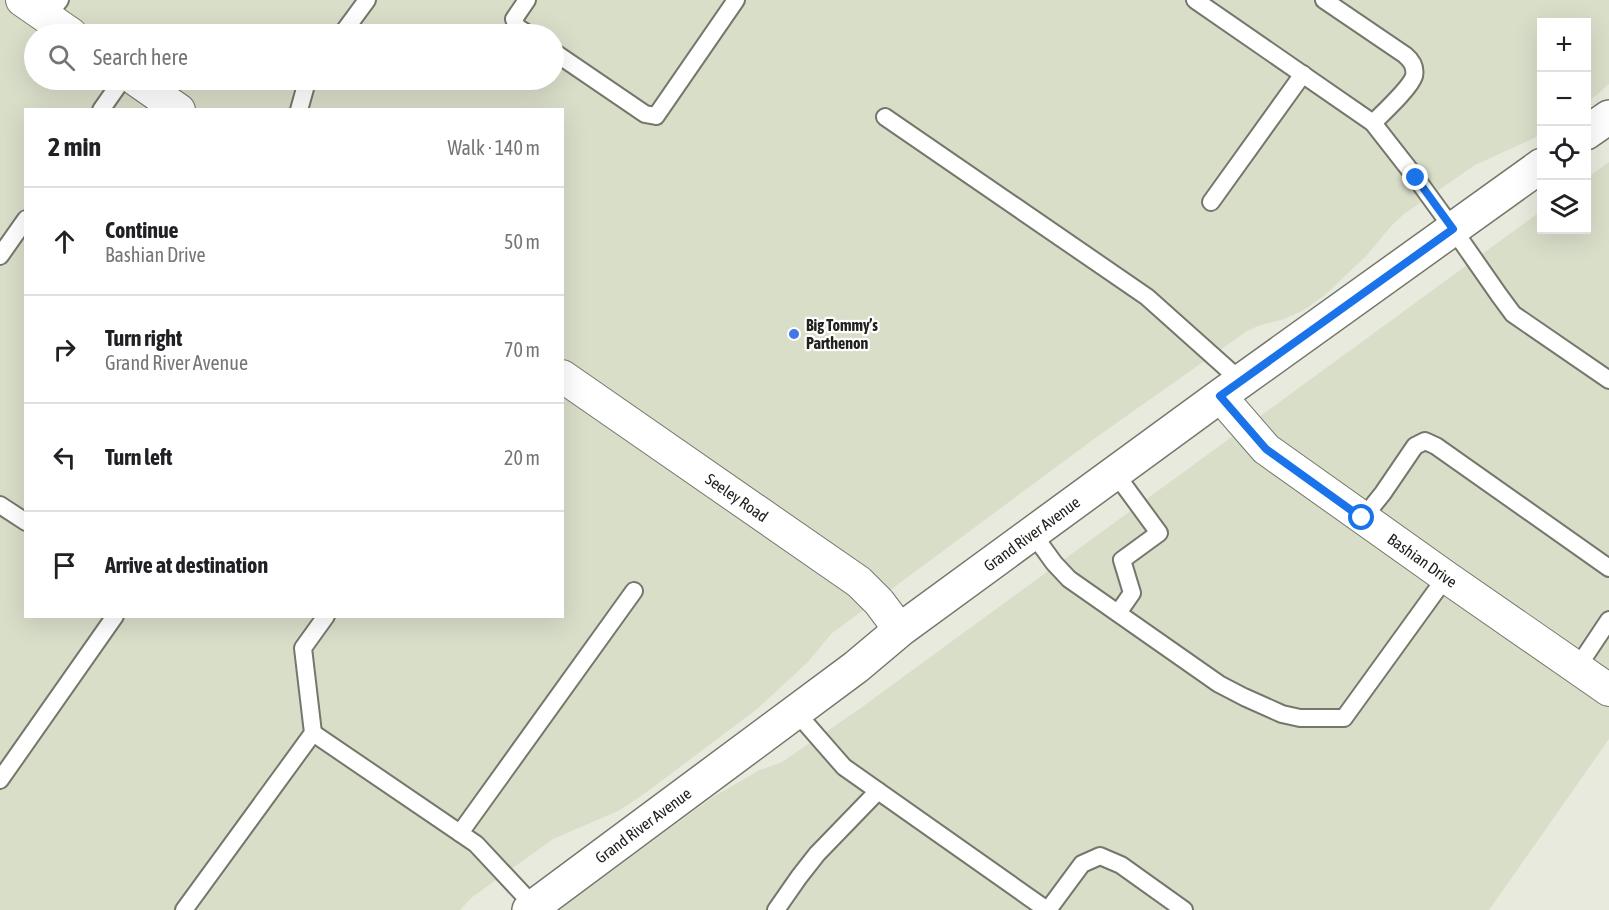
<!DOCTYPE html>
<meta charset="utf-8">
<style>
:root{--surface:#fff;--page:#f6f6f6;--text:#202124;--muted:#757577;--line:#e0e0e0}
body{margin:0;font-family:"Asap Condensed",sans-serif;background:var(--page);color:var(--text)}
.controls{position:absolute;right:18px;top:18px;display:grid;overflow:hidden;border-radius:0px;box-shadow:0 6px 24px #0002}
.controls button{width:54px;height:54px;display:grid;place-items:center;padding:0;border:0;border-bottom:2px solid var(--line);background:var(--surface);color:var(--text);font:30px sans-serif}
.stop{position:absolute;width:18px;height:18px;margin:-14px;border:4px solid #1a73e8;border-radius:50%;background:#fff}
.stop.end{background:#1a73e8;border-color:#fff;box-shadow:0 2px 6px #0008}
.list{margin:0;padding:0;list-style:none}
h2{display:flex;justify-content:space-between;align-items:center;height:78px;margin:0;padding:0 24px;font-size:26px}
h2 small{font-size:20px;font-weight:400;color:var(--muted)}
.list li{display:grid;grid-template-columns:39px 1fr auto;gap:18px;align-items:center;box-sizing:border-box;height:108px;padding:0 24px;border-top:2px solid var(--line)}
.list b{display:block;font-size:22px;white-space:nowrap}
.list p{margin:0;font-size:20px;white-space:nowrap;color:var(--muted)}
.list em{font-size:20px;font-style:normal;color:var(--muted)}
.icon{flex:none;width:33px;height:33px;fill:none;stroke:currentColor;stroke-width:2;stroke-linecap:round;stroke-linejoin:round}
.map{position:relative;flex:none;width:1609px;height:910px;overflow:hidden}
.search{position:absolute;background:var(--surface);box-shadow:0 6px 24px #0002;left:24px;top:24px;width:540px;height:66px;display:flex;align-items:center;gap:15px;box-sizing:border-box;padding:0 21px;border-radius:33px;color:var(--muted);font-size:22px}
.panel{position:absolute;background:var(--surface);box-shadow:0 6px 24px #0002;left:24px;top:108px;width:540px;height:510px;border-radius:0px}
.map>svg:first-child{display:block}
.built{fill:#d9dec9;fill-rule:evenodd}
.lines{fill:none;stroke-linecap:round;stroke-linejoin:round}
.service-casing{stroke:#74776b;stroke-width:20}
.minor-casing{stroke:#74776b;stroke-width:34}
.secondary-casing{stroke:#74776b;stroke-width:36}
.service{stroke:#fff;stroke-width:16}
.minor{stroke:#fff;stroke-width:32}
.secondary{stroke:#fff;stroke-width:33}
.route{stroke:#1a73e8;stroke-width:8}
.poi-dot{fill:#4277e7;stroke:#fff;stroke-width:2}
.labels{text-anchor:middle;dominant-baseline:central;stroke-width:4.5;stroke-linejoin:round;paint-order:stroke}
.poi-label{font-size:16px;font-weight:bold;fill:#21221d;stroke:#fff;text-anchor:start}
.street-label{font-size:16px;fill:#21221d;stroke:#fff}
</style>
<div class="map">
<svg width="1609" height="910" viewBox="0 0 1609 910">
<rect width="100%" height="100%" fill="#e7eadc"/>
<g class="built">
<path d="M0 0H1609V84L1587 103 1586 22H1542L1541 135 1475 165 1404 214 1392 225 1367 255 1325 295 1304 310 1284 319 1258 326 1247 331 1098 436 831 634 808 662 757 709 644 794 618 811 553 839 471 898 460 910H0ZM34 34H554V80H34ZM26 110H562V616H26Z"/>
<polygon points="1609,162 1609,739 1489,910 559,910 713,797 760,770 782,762 858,710 1541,211 1542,230 1586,230 1587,178"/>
</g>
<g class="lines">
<defs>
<g id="service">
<polyline points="527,0 514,19 517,27 528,34"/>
<polyline points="1195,0 1373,123 1416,178 1453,229 1499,295 1513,314 1609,380"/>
<path d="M1324 0 1405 55C1411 60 1416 67 1414 76 1411 87 1383 113 1373 123"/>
<polyline points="47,17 60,0"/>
<polyline points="342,34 367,0"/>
<polyline points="554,52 645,114 656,116 736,0"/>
<polyline points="101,110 122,80"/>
<polyline points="299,110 306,85 310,80"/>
<polyline points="885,117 1147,297 1241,381"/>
<polyline points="1211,202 1303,74"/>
<polyline points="0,256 26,219"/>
<polyline points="1115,473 1159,533 1122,560 1132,593 1118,613"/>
<polyline points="0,505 26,522"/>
<polyline points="1363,518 1383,493 1415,446 1425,441 1436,446 1609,568"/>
<polyline points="1033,534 1054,563 1069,579 1219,684 1244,697 1282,714 1300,718 1344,718 1446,577"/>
<polyline points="1577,668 1609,620"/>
<polyline points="795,711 844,767 1047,910"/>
<polyline points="313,733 476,844 534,906"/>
<polyline points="0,780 115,616"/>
<polyline points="460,833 634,591"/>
<polyline points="184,910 313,733 303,648 326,616"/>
<polyline points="776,910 799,877 817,854 878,791"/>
<polyline points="1048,910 1082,864 1100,856 1121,865 1184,910"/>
</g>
<g id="minor">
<polyline points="22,0 71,34"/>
<polyline points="136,80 179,110"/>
<path id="s1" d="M562 376 859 582 879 602 900 630"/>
<path id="s2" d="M1220 396 1266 449 1446 577 1609 690"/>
</g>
<g id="secondary">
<polyline points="1586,133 1609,117"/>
<path id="s3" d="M529 910 856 667 900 630 1220 396 1542 165"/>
</g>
</defs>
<use href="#service" class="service-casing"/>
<use href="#minor" class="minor-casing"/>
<use href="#secondary" class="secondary-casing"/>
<use href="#service" class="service"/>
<use href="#minor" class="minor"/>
<use href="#secondary" class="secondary"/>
</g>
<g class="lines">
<polyline class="route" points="1362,518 1266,449 1220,396 1453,229 1416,178"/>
</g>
<circle class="poi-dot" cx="794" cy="334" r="6"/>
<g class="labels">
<g class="poi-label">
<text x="806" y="325">Big Tommy’s<tspan x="806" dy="18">Parthenon</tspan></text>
</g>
<g class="street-label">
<text stroke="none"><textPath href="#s1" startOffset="213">Seeley Road</textPath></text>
<text stroke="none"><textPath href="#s3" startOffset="628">Grand River Avenue</textPath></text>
<text stroke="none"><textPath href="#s2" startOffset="262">Bashian Drive</textPath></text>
<text stroke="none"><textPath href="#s3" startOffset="142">Grand River Avenue</textPath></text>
</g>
</g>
</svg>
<div class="controls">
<button>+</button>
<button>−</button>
<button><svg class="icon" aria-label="locate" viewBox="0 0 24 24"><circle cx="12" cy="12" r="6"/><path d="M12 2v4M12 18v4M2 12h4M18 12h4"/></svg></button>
<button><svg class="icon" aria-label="layers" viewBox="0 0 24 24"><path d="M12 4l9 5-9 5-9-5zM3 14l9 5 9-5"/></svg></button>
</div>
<div class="stop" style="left:1362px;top:518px"></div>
<div class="stop end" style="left:1416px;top:178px"></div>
<div class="search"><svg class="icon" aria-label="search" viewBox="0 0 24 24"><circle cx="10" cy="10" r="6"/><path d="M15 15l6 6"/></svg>Search here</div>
<section class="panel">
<h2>2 min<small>Walk · 140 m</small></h2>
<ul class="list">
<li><svg class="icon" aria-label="ahead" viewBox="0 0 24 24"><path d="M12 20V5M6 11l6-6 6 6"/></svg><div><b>Continue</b><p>Bashian Drive</p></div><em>50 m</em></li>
<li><svg class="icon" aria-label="right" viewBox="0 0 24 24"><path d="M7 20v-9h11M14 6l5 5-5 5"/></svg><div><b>Turn right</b><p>Grand River Avenue</p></div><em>70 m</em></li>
<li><svg class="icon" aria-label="left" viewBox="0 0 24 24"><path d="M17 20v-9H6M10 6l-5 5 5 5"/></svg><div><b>Turn left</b></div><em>20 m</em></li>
<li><svg class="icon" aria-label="arrive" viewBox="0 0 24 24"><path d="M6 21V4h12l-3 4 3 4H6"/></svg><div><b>Arrive at destination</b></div></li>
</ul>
</section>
</div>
